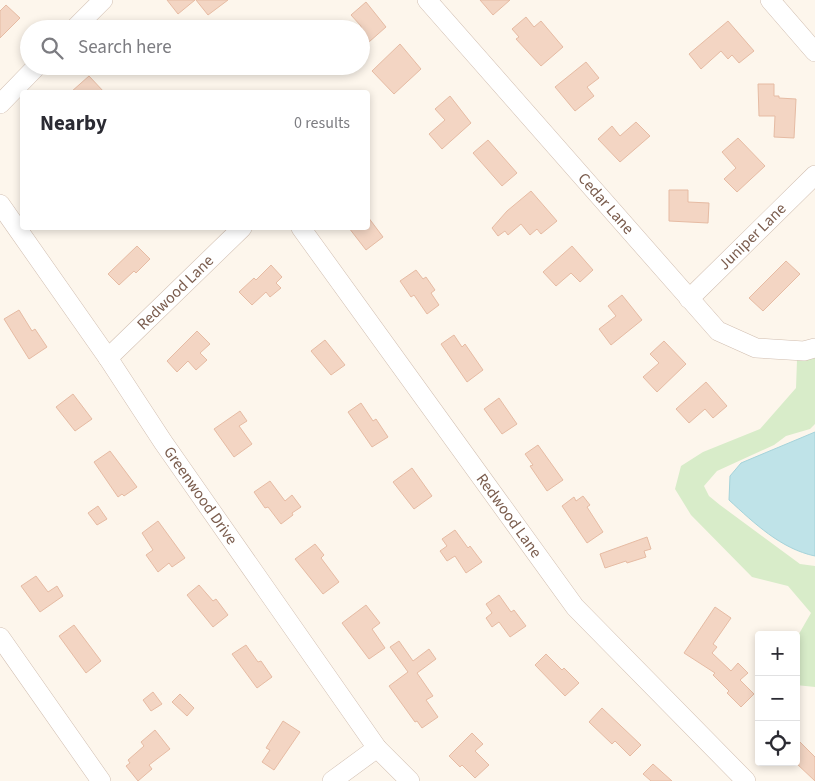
<!DOCTYPE html>
<meta charset="utf-8">
<style>
:root{--surface:#fff;--page:#f2f2f3;--text:#2b2b33;--muted:#7c7c81;--line:#e1e1e2}
body{margin:0;font-family:"Source Sans 3",sans-serif;background:var(--page);color:var(--text)}
.controls{position:absolute;right:15px;bottom:15px;display:grid;overflow:hidden;border-radius:5px;box-shadow:0 2px 8px #0003}
.controls button{width:45px;height:45px;display:grid;place-items:center;padding:0;border:0;border-bottom:1px solid var(--line);background:var(--surface);color:var(--text);font:25px sans-serif}
.list{margin:0;padding:0;list-style:none}
h2{display:flex;justify-content:space-between;align-items:center;height:65px;margin:0;padding:0 20px;font-size:21px}
h2 small{font-size:16px;font-weight:400;color:var(--muted)}
.icon{flex:none;width:28px;height:28px;fill:none;stroke:currentColor;stroke-width:2;stroke-linecap:round;stroke-linejoin:round}
.map{position:relative;flex:none;width:815px;height:781px;overflow:hidden}
.search{position:absolute;background:var(--surface);box-shadow:0 2px 8px #0003;left:20px;top:20px;width:350px;height:55px;display:flex;align-items:center;gap:12px;box-sizing:border-box;padding:0 18px;border-radius:28px;color:var(--muted);font-size:19px}
.panel{position:absolute;background:var(--surface);box-shadow:0 2px 8px #0003;left:20px;top:90px;width:350px;height:140px;border-radius:5px}
.map>svg:first-child{display:block}
.green{fill:#d8ecc9}
.water{fill:#bfe3e8;stroke:#a5d3da}
.building{fill:#f3d5c3;stroke:#e6bba3}
.lines{fill:none;stroke-linecap:round;stroke-linejoin:round}
.minor-casing{stroke:#d1beb0;stroke-width:20}
.minor{stroke:#fff;stroke-width:19}
.labels{text-anchor:middle;dominant-baseline:central;stroke-width:5;stroke-linejoin:round;paint-order:stroke}
.street-label{font-size:16px;fill:#7a5c4d;stroke:#fffaf3}
</style>
<div class="map">
<svg width="815" height="781" viewBox="0 0 815 781">
<rect width="100%" height="100%" fill="#fdf6ec"/>
<polygon class="green" points="815,355 815,424 810,429 786,436 774,445 717,471 704,486 709,496 720,505 800,564 815,566 815,687 796,685 796,639 811,613 788,586 752,577 691,515 675,489 681,466 703,452 760,429 796,388 797,360"/>
<path class="water" d="M815 432V556C781 549 754 523 729 500L730 476 741 463Z"/>
<g class="building">
<polygon points="167,0 195,0 178,14"/>
<polygon points="196,0 228,0 208,15"/>
<polygon points="480,0 510,0 493,15"/>
<polygon points="366,2 386,27 361,49 361,26 351,15"/>
<polygon points="6,5 20,18 0,38 0,11"/>
<polygon points="526,17 534,27 541,21 563,47 541,66 516,39 519,37 512,29"/>
<polygon points="728,21 754,51 739,63 732,55 728,59 721,51 701,69 689,54"/>
<polygon points="400,44 421,69 394,94 372,71"/>
<polygon points="586,62 599,78 587,87 594,96 575,111 555,87"/>
<polygon points="89,76 104,92 71,92"/>
<polygon points="758,84 774,84 774,96 779,96 779,98 796,99 794,138 774,137 775,116 759,116"/>
<polygon points="450,96 471,123 442,149 429,134 445,120 435,109"/>
<polygon points="636,122 650,136 620,162 598,139 612,126 620,136"/>
<polygon points="738,138 765,166 737,192 724,179 736,168 722,152"/>
<polygon points="488,140 517,173 502,186 473,153"/>
<polygon points="669,190 688,190 688,202 709,203 708,223 669,221"/>
<polygon points="531,191 557,221 541,234 537,229 530,235 521,224 508,235 505,231 498,236 492,228 507,211"/>
<polygon points="368,217 383,237 366,250 349,228 368,228"/>
<polygon points="137,246 150,259 136,273 134,271 119,285 108,274"/>
<polygon points="572,246 593,270 580,282 571,273 556,286 543,272"/>
<polygon points="786,261 800,274 763,311 749,298"/>
<polygon points="271,265 282,277 276,283 281,288 270,297 266,292 252,305 239,292 254,278 256,280"/>
<polygon points="416,270 423,279 426,277 435,290 431,293 439,305 427,314 414,295 411,297 400,281"/>
<polygon points="622,295 642,320 611,345 599,329 616,316 608,306"/>
<polygon points="19,310 32,331 35,329 47,347 29,359 4,319"/>
<polygon points="197,331 210,344 200,353 207,360 196,370 188,361 177,372 167,361"/>
<polygon points="454,335 462,347 465,344 483,370 467,382 441,344"/>
<polygon points="325,340 345,365 331,375 311,351"/>
<polygon points="664,341 686,364 657,392 643,377 659,363 650,354"/>
<polygon points="706,382 727,406 713,418 705,409 689,423 676,409"/>
<polygon points="73,394 92,419 75,431 56,407"/>
<polygon points="499,398 517,424 502,434 484,409"/>
<polygon points="361,403 373,421 376,419 388,437 372,447 348,412"/>
<polygon points="240,411 247,421 239,426 252,444 234,457 214,429"/>
<polygon points="538,445 563,480 547,491 530,466 533,465 525,454"/>
<polygon points="110,451 137,487 124,496 122,494 118,497 94,462"/>
<polygon points="412,468 432,496 414,509 393,482"/>
<polygon points="270,481 285,501 292,495 301,507 292,513 293,515 281,524 268,507 265,508 254,492"/>
<polygon points="583,496 590,505 587,507 603,532 587,543 562,506 574,497 576,501"/>
<polygon points="98,506 107,519 97,525 88,513"/>
<polygon points="158,521 185,558 172,567 169,563 158,572 146,555 153,550 142,533"/>
<polygon points="455,530 468,548 470,546 482,562 466,573 455,556 447,561 440,551 447,546 442,539"/>
<polygon points="647,537 651,549 644,551 646,557 627,563 626,561 605,568 600,554"/>
<polygon points="315,544 324,555 321,558 339,582 323,594 295,559"/>
<polygon points="36,576 48,592 57,586 63,596 40,612 21,586"/>
<polygon points="199,585 213,601 216,599 228,615 213,627 187,595"/>
<polygon points="499,595 511,612 514,610 526,626 510,637 499,622 492,627 486,618 492,613 486,604"/>
<polygon points="366,605 380,623 372,629 385,648 369,659 342,623"/>
<polygon points="715,607 731,618 713,644 717,647 712,653 731,671 738,663 748,673 740,680 754,694 741,707 727,693 729,691 713,675 715,673 684,653"/>
<polygon points="74,625 101,661 86,673 59,636"/>
<polygon points="399,641 413,661 429,649 436,659 417,673 433,696 426,700 438,717 422,728 417,721 415,722 389,686 408,672 390,647"/>
<polygon points="246,645 258,662 261,661 272,677 257,688 232,654"/>
<polygon points="546,654 562,670 564,668 579,683 565,696 535,665"/>
<polygon points="153,692 162,704 151,711 143,700"/>
<polygon points="180,694 194,708 187,716 172,702"/>
<polygon points="602,708 641,745 630,756 615,741 612,744 589,722"/>
<polygon points="283,721 300,732 274,770 262,762 270,750 266,748"/>
<polygon points="155,730 170,749 149,765 152,769 138,781 126,766 130,763 128,760 144,746 141,742"/>
<polygon points="472,733 483,744 475,751 489,765 475,778 462,765 460,767 449,756"/>
<polygon points="796,738 815,757 815,781 796,763"/>
<polygon points="653,764 672,781 651,781 643,774"/>
</g>
<g class="lines">
<defs>
<g id="minor">
<path id="s1" d="M427 0 718 331 756 348 804 351 815 348"/>
<polyline points="770,0 815,52"/>
<polyline points="74,29 103,0"/>
<polyline points="0,104 37,66"/>
<path id="s2" d="M0 204 108 358 163 442 377 748 410 781"/>
<path id="s3" d="M301 228 575 607 746 781"/>
<path id="s4" d="M689 299 815 175"/>
<path id="s5" d="M108 358 242 228"/>
<polyline points="0,637 101,781"/>
<polyline points="332,781 377,748"/>
</g>
</defs>
<use href="#minor" class="minor-casing"/>
<use href="#minor" class="minor"/>
</g>
<g class="labels">
<g class="street-label">
<text stroke="none"><textPath href="#s1" startOffset="271">Cedar Lane</textPath></text>
<text stroke="none"><textPath href="#s4" startOffset="89">Juniper Lane</textPath></text>
<text stroke="none"><textPath href="#s5" startOffset="94">Redwood Lane</textPath></text>
<text stroke="none"><textPath href="#s2" startOffset="354">Greenwood Drive</textPath></text>
<text stroke="none"><textPath href="#s3" startOffset="355">Redwood Lane</textPath></text>
</g>
</g>
</svg>
<div class="controls">
<button>+</button>
<button>−</button>
<button><svg class="icon" aria-label="locate" viewBox="0 0 24 24"><circle cx="12" cy="12" r="6"/><path d="M12 2v4M12 18v4M2 12h4M18 12h4"/></svg></button>
</div>
<div class="search"><svg class="icon" aria-label="search" viewBox="0 0 24 24"><circle cx="10" cy="10" r="6"/><path d="M15 15l6 6"/></svg>Search here</div>
<section class="panel">
<h2>Nearby<small>0 results</small></h2>
<ul class="list">
</ul>
</section>
</div>
